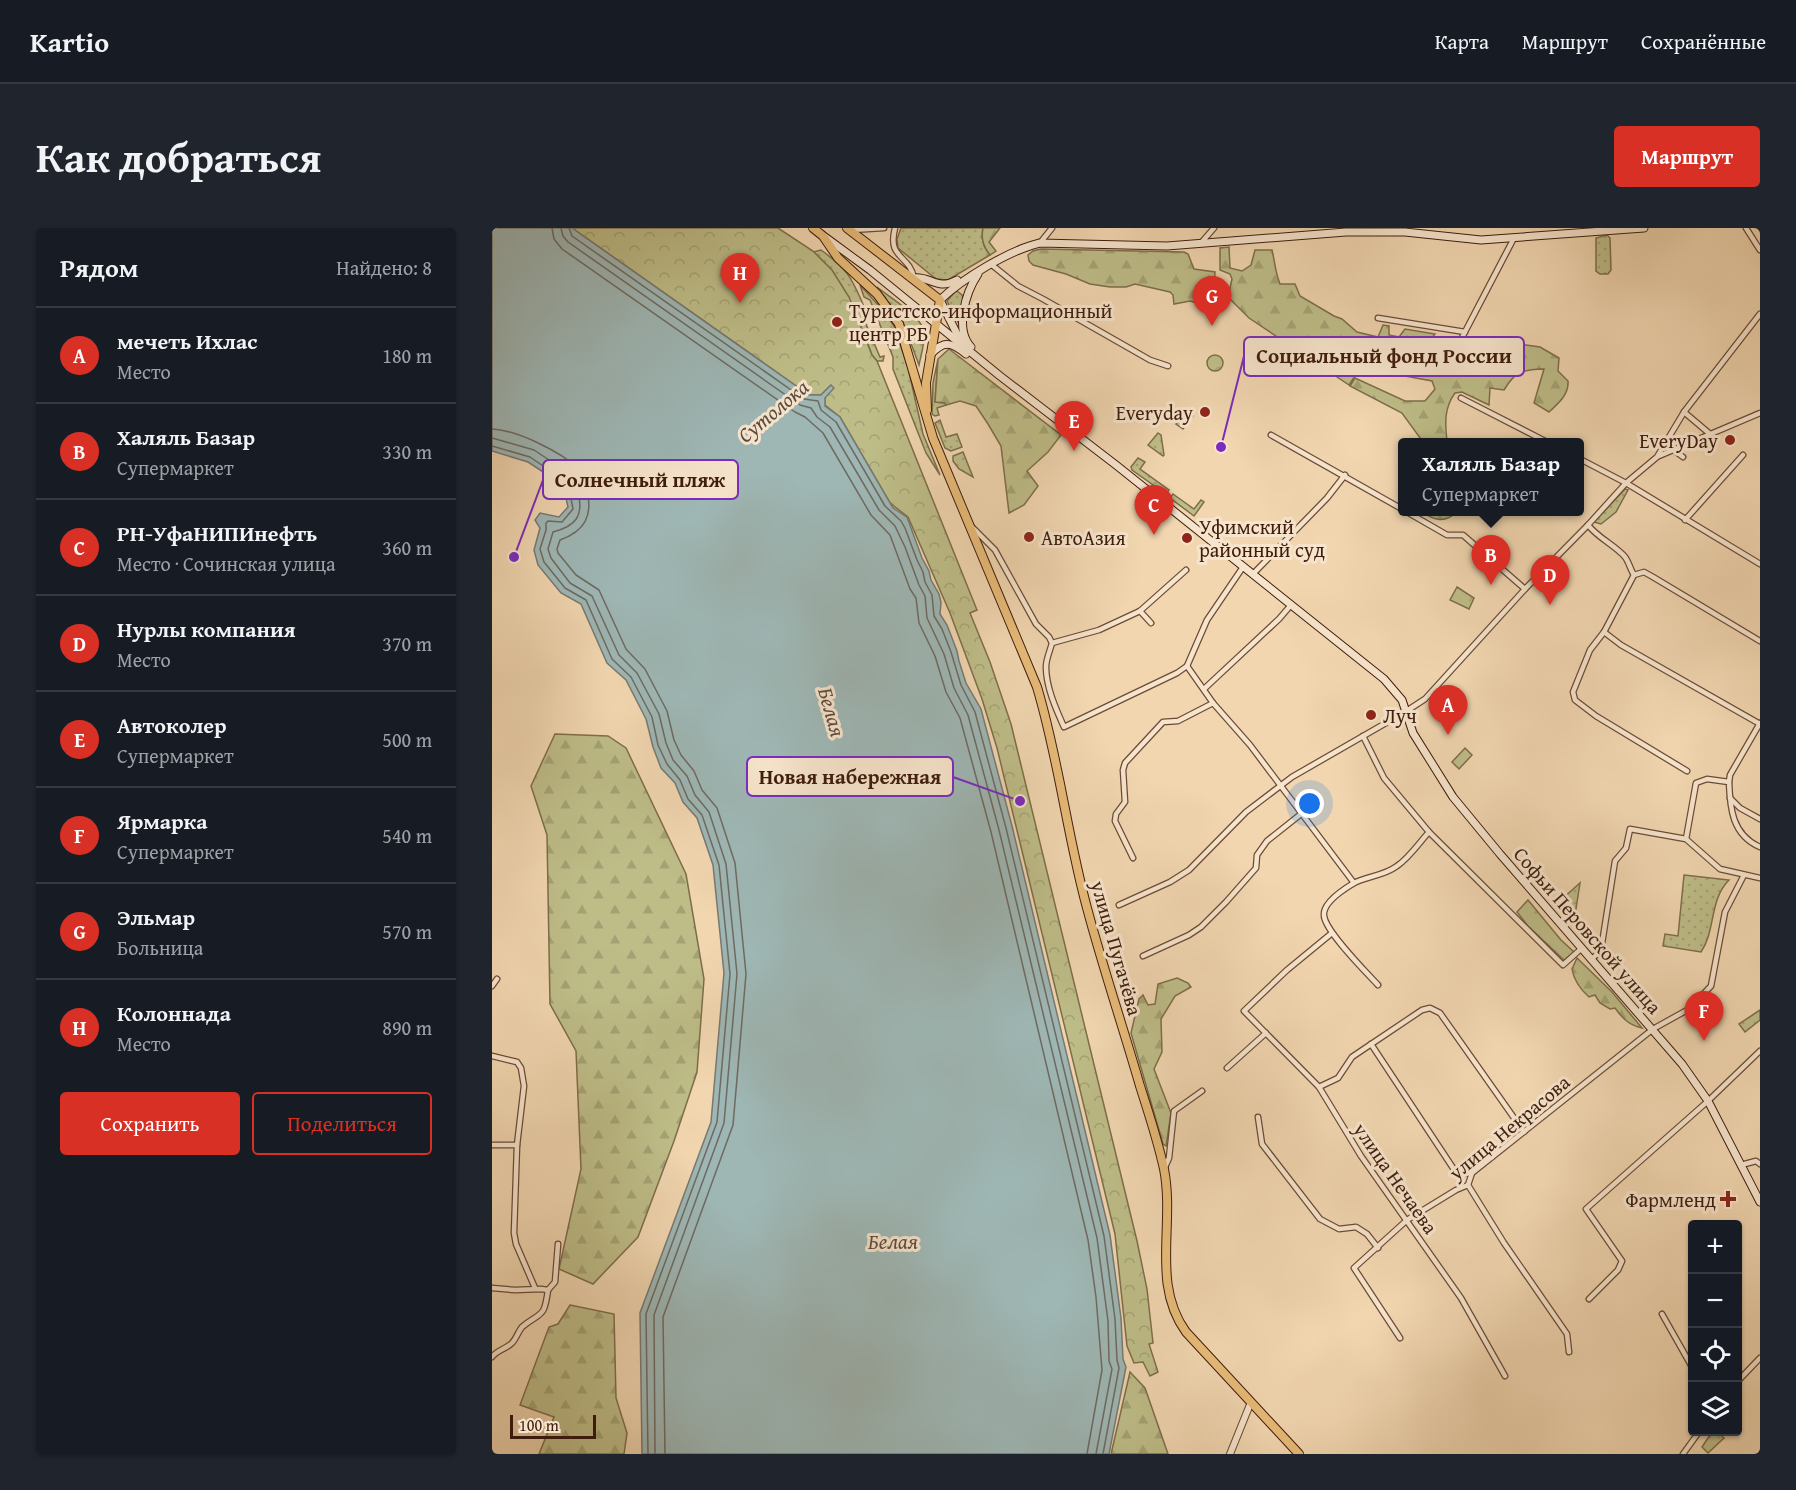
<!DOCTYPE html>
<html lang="ru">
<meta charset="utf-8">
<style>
:root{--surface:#171b24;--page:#20242c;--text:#f1f3f6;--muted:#9ea1a6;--line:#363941;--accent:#d93025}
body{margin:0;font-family:"Gentium Book Plus",serif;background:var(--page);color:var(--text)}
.controls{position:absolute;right:18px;bottom:18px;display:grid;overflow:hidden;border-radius:6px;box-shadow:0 2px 4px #0004}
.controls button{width:54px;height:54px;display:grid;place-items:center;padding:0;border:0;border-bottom:2px solid var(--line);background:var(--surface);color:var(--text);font:30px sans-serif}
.scale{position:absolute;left:18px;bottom:15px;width:86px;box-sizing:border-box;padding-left:6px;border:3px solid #3f1d0d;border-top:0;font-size:16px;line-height:21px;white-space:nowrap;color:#3f1d0d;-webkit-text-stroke:4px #f6e4cc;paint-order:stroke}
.you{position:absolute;left:818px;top:576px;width:21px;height:21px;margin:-15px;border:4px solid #fff;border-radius:50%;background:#1a73e8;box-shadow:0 0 0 9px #1a73e833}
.badge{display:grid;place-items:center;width:39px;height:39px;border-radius:50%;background:var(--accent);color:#fff;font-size:20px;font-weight:700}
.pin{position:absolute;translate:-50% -50px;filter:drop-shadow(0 2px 3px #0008)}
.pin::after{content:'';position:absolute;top:32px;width:21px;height:18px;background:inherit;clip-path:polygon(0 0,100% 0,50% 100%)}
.popup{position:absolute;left:906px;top:210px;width:186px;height:78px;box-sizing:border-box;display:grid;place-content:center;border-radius:6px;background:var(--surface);filter:drop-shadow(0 2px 4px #0005);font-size:20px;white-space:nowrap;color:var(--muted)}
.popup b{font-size:22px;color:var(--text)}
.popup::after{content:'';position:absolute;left:50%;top:100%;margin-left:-12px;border:12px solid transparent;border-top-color:var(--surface)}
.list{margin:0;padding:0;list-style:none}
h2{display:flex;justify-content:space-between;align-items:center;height:78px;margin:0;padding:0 24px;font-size:26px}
h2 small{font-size:20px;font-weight:400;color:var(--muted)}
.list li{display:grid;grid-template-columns:39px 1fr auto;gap:18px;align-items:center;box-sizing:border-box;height:96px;padding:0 24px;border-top:2px solid var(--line)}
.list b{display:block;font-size:22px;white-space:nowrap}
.list p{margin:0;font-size:20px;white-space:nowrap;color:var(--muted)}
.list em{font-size:20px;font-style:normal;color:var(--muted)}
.actions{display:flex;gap:12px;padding:18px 24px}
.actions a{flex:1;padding:14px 0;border:2px solid var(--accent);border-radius:6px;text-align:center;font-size:21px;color:var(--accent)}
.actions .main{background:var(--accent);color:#fff}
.icon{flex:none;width:33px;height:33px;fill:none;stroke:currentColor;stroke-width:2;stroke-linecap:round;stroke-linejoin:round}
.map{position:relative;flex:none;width:1268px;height:1226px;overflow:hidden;border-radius:6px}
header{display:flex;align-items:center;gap:36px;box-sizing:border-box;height:84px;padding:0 30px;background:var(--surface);border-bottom:2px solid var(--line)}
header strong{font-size:28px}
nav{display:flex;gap:33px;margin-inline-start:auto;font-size:21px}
.intro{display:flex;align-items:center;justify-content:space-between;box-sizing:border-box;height:144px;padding:0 36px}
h1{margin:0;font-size:42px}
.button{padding:15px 27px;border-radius:6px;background:var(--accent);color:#fff;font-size:21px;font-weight:700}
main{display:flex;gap:36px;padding:0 36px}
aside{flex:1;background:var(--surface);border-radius:6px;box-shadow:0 2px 4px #0004}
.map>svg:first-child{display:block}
.grass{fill:url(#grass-dots);stroke:#7e6d4a;stroke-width:1.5}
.forest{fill:url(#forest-firs);stroke:#7e6d4a;stroke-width:1.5}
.park{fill:url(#park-crowns);stroke:#7e6d4a;stroke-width:1.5}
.water{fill:#9eb7b5;stroke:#787972;stroke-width:1.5}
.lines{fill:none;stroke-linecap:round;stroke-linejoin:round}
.shore{stroke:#6e6a61;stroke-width:1.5}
.minor-casing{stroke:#6c4b36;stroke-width:7}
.tertiary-casing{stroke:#6c4b36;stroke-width:8}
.secondary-casing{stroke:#3f1d0d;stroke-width:9}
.primary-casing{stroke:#3f1d0d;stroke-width:10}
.minor{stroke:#f6e4cc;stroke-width:4.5}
.tertiary{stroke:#f6e4cc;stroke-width:6}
.secondary{stroke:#f6e4cc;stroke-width:7}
.primary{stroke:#e8bb78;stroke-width:8}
.poi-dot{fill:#8f2418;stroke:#f6e4cc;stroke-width:2}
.labels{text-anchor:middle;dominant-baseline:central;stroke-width:6;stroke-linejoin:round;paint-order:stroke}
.poi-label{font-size:20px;fill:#3f1d0d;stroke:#f6e4cc;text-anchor:start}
.street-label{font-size:20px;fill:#3f1d0d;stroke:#f6e4cc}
.water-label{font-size:21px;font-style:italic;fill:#5c4b3f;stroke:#f6e4cc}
.leader{fill:none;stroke:#7b2cbf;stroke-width:2}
.callout-dot{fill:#7b2cbf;stroke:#f6e4cc;stroke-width:2}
.callout{fill:#f6e4cc;stroke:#7b2cbf;stroke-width:2}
.callout-label{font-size:21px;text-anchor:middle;font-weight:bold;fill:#3f1d0d}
</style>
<header>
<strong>Kartio</strong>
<nav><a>Карта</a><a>Маршрут</a><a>Сохранённые</a></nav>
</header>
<div class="intro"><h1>Как добраться</h1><a class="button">Маршрут</a></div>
<main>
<aside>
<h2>Рядом<small>Найдено: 8</small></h2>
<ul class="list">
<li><span class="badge">A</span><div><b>мечеть Ихлас</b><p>Место</p></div><em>180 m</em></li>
<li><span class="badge">B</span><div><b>Халяль Базар</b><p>Супермаркет</p></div><em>330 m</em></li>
<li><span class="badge">C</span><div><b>РН-УфаНИПИнефть</b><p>Место · Сочинская улица</p></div><em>360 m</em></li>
<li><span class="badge">D</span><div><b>Нурлы компания</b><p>Место</p></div><em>370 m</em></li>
<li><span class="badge">E</span><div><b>Автоколер</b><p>Супермаркет</p></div><em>500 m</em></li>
<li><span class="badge">F</span><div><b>Ярмарка</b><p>Супермаркет</p></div><em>540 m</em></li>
<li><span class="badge">G</span><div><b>Эльмар</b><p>Больница</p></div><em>570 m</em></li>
<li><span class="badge">H</span><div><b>Колоннада</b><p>Место</p></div><em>890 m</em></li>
</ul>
<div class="actions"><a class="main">Сохранить</a><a>Поделиться</a></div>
</aside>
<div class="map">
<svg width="1268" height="1226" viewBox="0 0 1268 1226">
<defs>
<pattern id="grass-dots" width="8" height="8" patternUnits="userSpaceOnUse" patternTransform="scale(1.5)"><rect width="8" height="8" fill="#bebd88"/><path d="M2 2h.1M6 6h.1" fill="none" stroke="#a4a274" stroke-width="1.8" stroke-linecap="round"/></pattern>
<pattern id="forest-firs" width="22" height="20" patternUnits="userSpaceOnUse" patternTransform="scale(1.5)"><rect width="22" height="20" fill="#bebd88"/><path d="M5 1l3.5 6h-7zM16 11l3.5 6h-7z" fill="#a4a274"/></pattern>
<pattern id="park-crowns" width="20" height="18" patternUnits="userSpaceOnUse" patternTransform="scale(1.5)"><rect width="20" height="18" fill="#bebd88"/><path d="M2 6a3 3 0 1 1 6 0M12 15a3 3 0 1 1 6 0" fill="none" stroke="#a4a274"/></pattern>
</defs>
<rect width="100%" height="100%" fill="#f1d6b0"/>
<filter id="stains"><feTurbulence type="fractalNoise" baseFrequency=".00333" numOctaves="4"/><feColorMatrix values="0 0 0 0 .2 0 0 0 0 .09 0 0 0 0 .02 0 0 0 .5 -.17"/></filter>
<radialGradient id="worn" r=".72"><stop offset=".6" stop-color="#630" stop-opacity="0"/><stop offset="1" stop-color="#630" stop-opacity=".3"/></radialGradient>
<g class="grass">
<path d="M409 0H491C489 11 491 18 498 27L456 52 444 51 406 20 405 11Z"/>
<polygon points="1115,7 1118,10 1119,42 1116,46 1108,46 1104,43 1104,10"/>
<path d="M329 22C358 43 360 51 374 83L371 89 388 129 392 128 391 133H385L380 127C365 88 353 51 321 24Z"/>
<polygon points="368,57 389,80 402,98 416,140 431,206 448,247 434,225 401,141 401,129 378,72 372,69"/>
<path d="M385 59C397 69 430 88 432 104 433 115 429 127 427 137L411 94Z"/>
<polygon points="465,63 470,67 471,70 468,98 455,73 462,65"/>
<polygon points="446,131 443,174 453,175 454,177 445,180 447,187 443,188 440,186 441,155"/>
<polygon points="448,192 454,209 465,206 470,219 459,223 453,220 443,195"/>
<polygon points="666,205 669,207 672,227 671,228 656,217"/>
<polygon points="471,224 481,249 467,241 461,233 461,228"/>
<polygon points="646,230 653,234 648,241 677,262 674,266 640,242 639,239"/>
<polygon points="1133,261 1136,262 1124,284 1109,296 1102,294"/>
<polygon points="681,266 702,281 709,272 712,274 702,288 678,270"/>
<path d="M1192 647 1237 652C1217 672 1224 702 1209 724L1171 718 1173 706 1186 708Z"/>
<polygon points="1088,655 1083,687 1078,686 1070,677 1070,671"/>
<polygon points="1268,782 1268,792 1253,804 1247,796"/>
</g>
<g class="forest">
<path d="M491 0H508L497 14 504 23 498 27C491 18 489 11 491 0Z"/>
<path d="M737 19 738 40 750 43 759 37 763 22H780C783 34 783 44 788 56H803L808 68 842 88 850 91 865 104 886 109 891 97 897 98V107L907 109 913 101 943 106 929 124 904 114 899 125 910 133 934 145 950 136 962 148 971 146 965 130 972 127 982 132 985 137C996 131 1002 121 1012 114L1048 119 1067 130 1066 143 1076 153C1077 166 1067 175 1057 184L1042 175 1052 141C1030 142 1024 142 1012 162L998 160 997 177 970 164 963 165C952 180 953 195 955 213L958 214H931L910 185 858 158 863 150 913 173H933L943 161 940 153 902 146 886 148 867 142 857 157 757 90 736 69 740 51 738 46 728 42V20Z"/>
<polygon points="549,21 692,24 696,26 702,41 723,44 721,72 716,78 698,73 682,76 681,67 678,64 643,56 634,59 618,59 598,56 574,46 541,37 537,33 536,27 541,23"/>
<polygon points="457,121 569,207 556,224 535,243 546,258 532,277 517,285 509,218 496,196 484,178 468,173 454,177 453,175 443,174 446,131"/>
<path d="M930 284H964C953 296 942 292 930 284Z"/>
<polygon points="63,506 116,508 134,520 194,646 212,751 205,844 182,913 146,1009 101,1056 67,1041 89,941 84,823 58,776 55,607 39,558"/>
<polygon points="1036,672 1069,712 1082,724 1072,732 1036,698 1025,684"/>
<path d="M1085 730 1120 764 1150 800C1137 797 1131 791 1123 780L1118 781 1108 775 1103 767 1097 769C1088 761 1082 753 1080 741Z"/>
<polygon points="685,750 696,755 699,759 683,768 669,791 670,824 662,841 679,885 674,918 671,916 639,805 647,771 651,767 656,777 663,776 666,756"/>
<polygon points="78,1077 122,1086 124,1170 135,1205 132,1226 47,1226 62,1189 28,1177 57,1099 66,1096"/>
<polygon points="638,1144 653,1160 676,1226 619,1226"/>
</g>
<g class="park">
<polygon points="80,0 286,0 321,23 340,42 357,69 380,127 385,133 485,382 478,385 498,434 519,496 645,1013 655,1061 661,1115 657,1116 666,1144 658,1148 651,1134 642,1135 635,1118 623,1006 505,520 490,471 458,385 416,289 398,275 348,189 333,177 333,170 339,157 329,167 317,167"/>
<circle cx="723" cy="135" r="8"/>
<polygon points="694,183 701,188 691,201 684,196"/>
<polygon points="965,359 982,370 977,381 958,372"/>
<polygon points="973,520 980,527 967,541 960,534"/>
<polygon points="1220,1204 1225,1204 1232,1210 1216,1225 1210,1219"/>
</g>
<polygon class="water" points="0,0 80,0 317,167 329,167 339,157 342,160 333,170 333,178 348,189 401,280 415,289 430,330 437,343 439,352 447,366 449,374 448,386 455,397 465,423 467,433 474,455 489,481 520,598 618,1007 629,1090 631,1131 634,1139 617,1226 150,1226 148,1085 219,894 232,745 221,637 205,590 191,574 183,555 169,540 161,519 154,491 134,452 115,435 89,376 69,365 46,337 42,322 48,300 43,292 48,285 67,289 76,279 71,257 36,234 0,223"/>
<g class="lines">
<g class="shore">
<polyline points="60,0 62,11 70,21 303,184 313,189 331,205 379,287 398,307 418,361 424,370 427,395 443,428 454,464 468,490 499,604 596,1012 604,1069 610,1142 595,1226"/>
<polyline points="69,0 71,8 76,14 308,177 319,180 325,189 338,199 387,282 403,298 413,319 427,357 433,368 435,390 452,426 462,460 476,487 507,602 605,1010 616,1093 617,1133 620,1141 604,1226"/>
<polyline points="77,0 80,8 312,171 326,173 329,182 344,194 393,278 409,293 413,300 425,332 431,344 433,354 440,367 442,388 450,401 459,424 469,457 483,484 514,600 612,1008 623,1091 625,1132 627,1140 611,1226"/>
<path d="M0 201C25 202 69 224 87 241 92 247 93 255 95 262 101 288 93 303 68 312L65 321 66 325 84 347 107 362 134 421 153 441 175 483 182 512 189 527 202 543 210 562 225 580 243 635 254 746 241 897 171 1089 173 1226"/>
<path d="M0 210 42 222 78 246C84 252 85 257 86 264 92 288 84 298 61 304L56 321 59 330 78 355 100 368 127 427 145 445 167 486 174 515 181 532 195 548 203 567 217 584 234 636 245 746 232 895 162 1087 163 1226"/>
<polyline points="0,218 38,229 76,255 81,281 70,294 56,293 54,295 54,302 48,321 52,334 73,360 94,372 120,431 139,449 160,489 166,517 175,536 188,552 196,571 210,587 227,637 238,746 225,894 154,1086 156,1226"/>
</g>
<defs>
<g id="minor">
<path d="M403 0C395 31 417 26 422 50"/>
<polyline points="1254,0 1268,22"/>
<polyline points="359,2 392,0"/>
<polyline points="548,15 560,0"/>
<polyline points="709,15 722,0"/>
<polyline points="500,37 526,58 551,71 658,132 676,138"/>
<polyline points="886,90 973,104"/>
<polyline points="963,123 1022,10"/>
<polyline points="969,170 1055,214"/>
<polyline points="1192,184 1218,206"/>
<polyline points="779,207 910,281"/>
<polyline points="1180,221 1191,229"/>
<polyline points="1167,228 1268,185"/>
<polyline points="1088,231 1134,255 1268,336"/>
<polyline points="915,284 955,307 971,307 1033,361"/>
<polyline points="1193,292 1251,227"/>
<path d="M1096 297C1106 310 1124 318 1133 329 1137 334 1138 341 1142 347L1152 344 1161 349 1268 413"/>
<path d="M481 300 503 322 544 396 557 409 560 415C558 423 554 431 554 439 554 459 564 481 572 499L685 445 695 438 715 392 751 339"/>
<polyline points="761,346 835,270 853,247"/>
<polyline points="1142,347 1112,404 1098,422 1081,464 1083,472 1104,488 1195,543"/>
<polyline points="648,383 659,395"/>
<polyline points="1112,404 1129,417 1268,496"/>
<polyline points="560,415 607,402 648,383 694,342"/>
<polyline points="695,438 721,475 758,517 862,655"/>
<polyline points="712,461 787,391 799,377"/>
<polyline points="871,508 892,550 937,604 1071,737 1090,720"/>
<polyline points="1237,554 1238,547 1268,495"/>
<polyline points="1238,570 1248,580 1268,591"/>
<path d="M1194 611 1204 555 1215 551 1237 554C1238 580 1240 607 1268 619"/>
<polyline points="641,630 623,593 624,586 633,574 631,542 633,535 671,494 686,493 721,475"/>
<polyline points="627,677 678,654 697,642 754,584 800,549 913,484 933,471 1033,361 1096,297 1134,255 1165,229 1192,184 1268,86"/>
<polyline points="840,705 795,742 752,783 827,859 869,928 969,1070 1013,1148"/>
<polyline points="651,728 697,707 709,699 734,674 764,640 765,627 775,613 809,586"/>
<polyline points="1100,731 1109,722 1123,633 1134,620 1138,601 1194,611 1228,641 1268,650"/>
<path d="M886 757C873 743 834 704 832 688 830 675 852 661 862 655 875 648 892 648 905 638 917 630 927 615 937 604"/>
<polyline points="0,758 5,751"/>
<polyline points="879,816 965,946 980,945"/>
<polyline points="0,828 25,834 29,840 32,858 25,917 22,1005 24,1016 43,1060"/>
<polyline points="735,840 774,805"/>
<polyline points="827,859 846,850 860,829 930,782 938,780 948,785 1032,904"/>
<polyline points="766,889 770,916 828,991 847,1001 864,999 875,1006 886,1020"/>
<polyline points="0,917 25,917"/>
<polyline points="1249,937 1264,933 1268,936"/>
<polyline points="673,939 677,930 682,883 710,863"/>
<polyline points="976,957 1012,1015 1075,1106 1077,1124"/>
<path d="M0 1060 23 1062 49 1061 56 1062C52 1092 49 1083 30 1099 26 1104 24 1111 20 1115 14 1121 5 1122 0 1129"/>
<polyline points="56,1062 63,1054 66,1016"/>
<polyline points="1097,1071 1126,1042 1130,1033 1094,981 1216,873 1268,823"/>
<polyline points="1170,1086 1200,1139"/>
<polyline points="908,1110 862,1040 915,992 964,962 976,957 980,945 1161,801 1197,781 1219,758 1233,684 1252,647"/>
<polyline points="1246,1153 1268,1130"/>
<polyline points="1191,1226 1207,1204"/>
</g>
<polyline id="tertiary" points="738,1226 759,1174"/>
<g id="secondary">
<polyline points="333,9 378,42 508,148 624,237 892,451 910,472 921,505 961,569 1008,626 1190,836 1216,873 1268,974"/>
<path d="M422 50C439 48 445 63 465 52"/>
<path d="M469 114 448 72C471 50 518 22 548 15L675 18 854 4H913L989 12 1152 0"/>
<path d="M479 119C462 101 474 64 486 46"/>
<path d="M438 127C452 112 459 114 474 126"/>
</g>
<g id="primary">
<path d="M321 0 331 8 346 30 385 66 407 96 441 210 545 459C567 532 575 607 595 680 611 740 631 799 648 858 657 886 666 913 672 941 683 997 659 1056 694 1104L807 1226"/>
<polyline points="355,0 448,72 434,155 435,182"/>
</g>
</defs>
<use href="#minor" class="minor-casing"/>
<use href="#tertiary" class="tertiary-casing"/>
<use href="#secondary" class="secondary-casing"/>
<use href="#primary" class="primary-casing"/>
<use href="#minor" class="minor"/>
<use href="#tertiary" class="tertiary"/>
<use href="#secondary" class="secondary"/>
<use href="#primary" class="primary"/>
</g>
<g class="poi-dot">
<circle cx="345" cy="94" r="6"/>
<circle cx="713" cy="184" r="6"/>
<circle cx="1238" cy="212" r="6"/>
<circle cx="537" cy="309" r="6"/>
<circle cx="695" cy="310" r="6"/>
<circle cx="879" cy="487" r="6"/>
<path d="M1233 962h6v6h6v6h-6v6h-6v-6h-6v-6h6z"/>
</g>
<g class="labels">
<g class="poi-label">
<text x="357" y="82">Туристско-информационный<tspan x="357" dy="23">центр РБ</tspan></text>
<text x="701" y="184" text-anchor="end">Everyday</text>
<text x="1226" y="212" text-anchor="end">EveryDay</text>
<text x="707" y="298">Уфимский<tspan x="707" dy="23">районный суд</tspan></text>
<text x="549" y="309">АвтоАзия</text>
<text x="891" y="487">Луч</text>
<text x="1224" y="971" text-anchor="end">Фармленд</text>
</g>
<g class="street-label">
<text transform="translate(1096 702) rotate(49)">Софьи Перовской улица</text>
<text transform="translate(625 720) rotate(74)">улица Пугачёва</text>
<text transform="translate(1017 899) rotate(-40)">улица Некрасова</text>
<text transform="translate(904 950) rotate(55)">улица Нечаева</text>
</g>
<g class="water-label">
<text transform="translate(281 183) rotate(-40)">Сутолока</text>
<text transform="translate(340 484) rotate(74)">Белая</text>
<text x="401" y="1013">Белая</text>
</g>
</g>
<path class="leader" d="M729 219L752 128M22 329L51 252M528 573L461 549"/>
<g class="callout-dot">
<circle cx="729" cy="219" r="6"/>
<circle cx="22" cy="329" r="6"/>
<circle cx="528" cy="573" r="6"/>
</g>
<g class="callout">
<rect x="752" y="109" width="280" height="39" rx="6"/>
<rect x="51" y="232" width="195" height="39" rx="6"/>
<rect x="255" y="529" width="206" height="39" rx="6"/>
</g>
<g class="callout-label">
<text x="892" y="135">Социальный фонд России</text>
<text x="148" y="259">Солнечный пляж</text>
<text x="358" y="556">Новая набережная</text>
</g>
<rect width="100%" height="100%" filter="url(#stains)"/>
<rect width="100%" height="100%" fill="url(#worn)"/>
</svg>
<div class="controls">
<button>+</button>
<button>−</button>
<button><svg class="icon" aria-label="locate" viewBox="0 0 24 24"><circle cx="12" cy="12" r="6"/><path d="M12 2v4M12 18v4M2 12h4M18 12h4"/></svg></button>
<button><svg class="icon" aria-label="layers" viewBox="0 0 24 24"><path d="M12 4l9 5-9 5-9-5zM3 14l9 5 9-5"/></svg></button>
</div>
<div class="scale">100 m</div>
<div class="you"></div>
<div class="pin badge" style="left:956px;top:507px">A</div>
<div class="pin badge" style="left:999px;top:357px">B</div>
<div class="popup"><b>Халяль Базар</b>Супермаркет</div>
<div class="pin badge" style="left:662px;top:307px">C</div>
<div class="pin badge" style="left:1058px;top:377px">D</div>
<div class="pin badge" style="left:582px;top:223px">E</div>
<div class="pin badge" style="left:1212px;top:813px">F</div>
<div class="pin badge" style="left:720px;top:98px">G</div>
<div class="pin badge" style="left:248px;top:75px">H</div>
</div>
</main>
